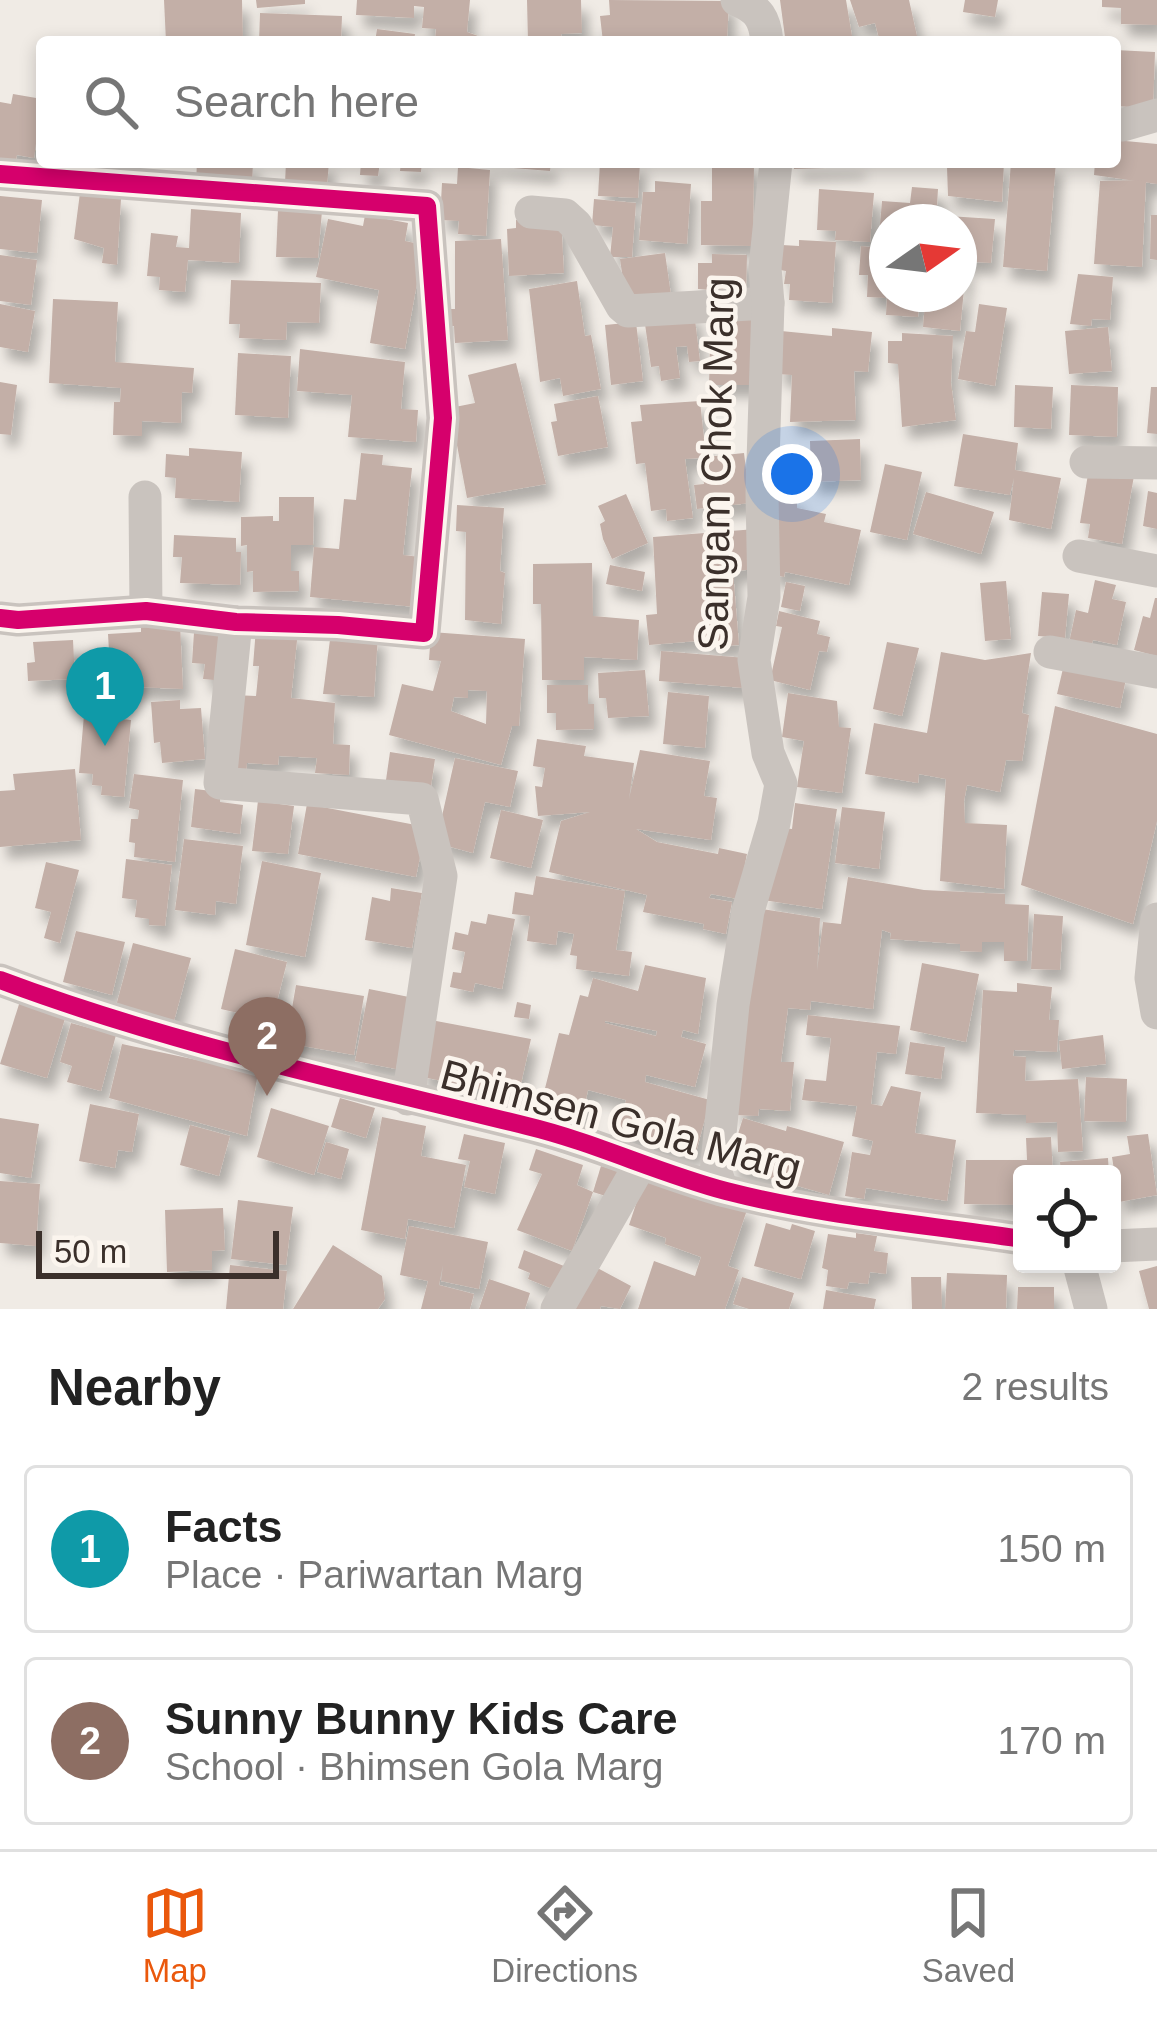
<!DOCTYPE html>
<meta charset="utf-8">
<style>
:root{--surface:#fff;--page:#f6f6f6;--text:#222;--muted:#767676;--line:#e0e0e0;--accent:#ea580c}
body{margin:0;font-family:Helvetica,sans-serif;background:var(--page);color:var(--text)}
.controls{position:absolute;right:36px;bottom:36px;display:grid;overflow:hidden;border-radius:12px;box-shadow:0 6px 18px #0003}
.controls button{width:108px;height:108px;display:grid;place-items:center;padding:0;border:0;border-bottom:3px solid var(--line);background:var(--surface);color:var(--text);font:60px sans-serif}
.compass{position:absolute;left:869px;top:204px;width:108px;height:108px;border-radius:50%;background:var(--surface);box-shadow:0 6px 18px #0003;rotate:76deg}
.scale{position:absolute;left:36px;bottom:30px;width:243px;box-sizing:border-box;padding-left:12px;border:6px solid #3b302b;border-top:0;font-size:33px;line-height:42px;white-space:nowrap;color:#3b302b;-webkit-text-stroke:9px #fbf5ee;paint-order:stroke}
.you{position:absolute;left:792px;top:474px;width:42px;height:42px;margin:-30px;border:9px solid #fff;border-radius:50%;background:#1a73e8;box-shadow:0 0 0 18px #1a73e833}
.badge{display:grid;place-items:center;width:78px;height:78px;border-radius:50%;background:var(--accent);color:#fff;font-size:39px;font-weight:700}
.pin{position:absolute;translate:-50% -99px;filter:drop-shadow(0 3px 6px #0008)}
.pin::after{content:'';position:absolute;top:63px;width:42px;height:36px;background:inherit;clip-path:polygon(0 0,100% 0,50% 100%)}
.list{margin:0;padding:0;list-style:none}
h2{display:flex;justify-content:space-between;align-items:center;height:156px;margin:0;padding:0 48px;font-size:51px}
h2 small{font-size:39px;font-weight:400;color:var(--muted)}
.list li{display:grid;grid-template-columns:78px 1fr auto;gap:36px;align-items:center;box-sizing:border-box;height:168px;margin:0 24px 24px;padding:0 24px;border:3px solid var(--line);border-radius:12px}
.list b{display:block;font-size:45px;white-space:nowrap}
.list p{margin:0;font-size:39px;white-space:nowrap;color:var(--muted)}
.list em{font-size:39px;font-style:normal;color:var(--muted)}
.icon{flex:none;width:66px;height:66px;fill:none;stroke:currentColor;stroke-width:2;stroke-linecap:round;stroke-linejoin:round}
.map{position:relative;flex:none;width:1157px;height:1309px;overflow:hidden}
.search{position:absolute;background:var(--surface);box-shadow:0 6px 18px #0003;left:36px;right:36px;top:36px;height:132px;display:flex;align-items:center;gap:30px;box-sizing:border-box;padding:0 42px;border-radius:12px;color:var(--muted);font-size:45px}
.sheet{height:540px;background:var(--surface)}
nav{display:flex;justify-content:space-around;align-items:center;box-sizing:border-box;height:168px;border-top:3px solid var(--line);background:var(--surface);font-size:33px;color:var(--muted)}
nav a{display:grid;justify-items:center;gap:6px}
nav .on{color:var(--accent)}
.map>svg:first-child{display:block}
.building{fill:#c3afa7;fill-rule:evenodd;filter:url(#shadow)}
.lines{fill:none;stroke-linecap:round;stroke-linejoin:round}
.minor{stroke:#c9c3be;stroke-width:33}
.cycleway-casing{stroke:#fbf5ee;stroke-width:26}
.cycleway{stroke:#d6006c;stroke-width:18}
.labels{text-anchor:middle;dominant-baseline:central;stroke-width:9;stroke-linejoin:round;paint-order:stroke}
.street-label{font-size:42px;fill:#3b302b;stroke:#fbf5ee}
</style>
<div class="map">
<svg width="1157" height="1309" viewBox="0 0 1157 1309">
<defs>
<filter id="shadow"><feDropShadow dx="7" dy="12" stdDeviation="6" flood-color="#0004"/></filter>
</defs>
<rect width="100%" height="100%" fill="#f0ebe5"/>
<g class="building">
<polygon points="164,0 242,0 243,42 166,42"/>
<polygon points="256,0 305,0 305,4 257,8"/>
<polygon points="357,0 470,0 467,32 478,36 477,42 435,42 436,29 422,28 424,7 414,6 414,18 356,15"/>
<polygon points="527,0 581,0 582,33 561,34 562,42 528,42"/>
<polygon points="609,0 729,1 727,42 603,42 600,16 610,15"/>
<polygon points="780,0 846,0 853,42 778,42 778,38 785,37"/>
<polygon points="850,0 909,0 917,36 880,42 875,23 859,27"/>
<polygon points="965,0 998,0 995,17 963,12"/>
<polygon points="1102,0 1157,0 1157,25 1121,24 1121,8 1102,7"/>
<polygon points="260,13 342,16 341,42 259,42"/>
<polygon points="377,29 415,34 414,42 375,42"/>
<polygon points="1115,50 1155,52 1153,108 1115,106"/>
<polygon points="13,94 42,99 34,158 17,155 15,163 0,160 0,102 11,104"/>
<polygon points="1115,140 1157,144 1157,184 1094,175 1095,162 1115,162"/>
<polygon points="197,162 253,162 252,184 196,182"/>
<polygon points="286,162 329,162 327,186 285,183"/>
<polygon points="361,162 380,162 378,176 360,175"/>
<polygon points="401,162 422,162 421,172 400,171"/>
<polygon points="477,162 551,162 550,171 477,165"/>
<polygon points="600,162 640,162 638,198 598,196"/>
<polygon points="712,162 754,162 753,246 701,245 701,201 712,201"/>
<polygon points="794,162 859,162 859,167 794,169"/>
<polygon points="956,162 1004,162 1002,202 948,196 947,167"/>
<polygon points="1011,162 1056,162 1047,271 1003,267"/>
<polygon points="458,167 490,170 486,236 458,234 459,221 440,220 442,183 457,184"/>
<polygon points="1146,180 1142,267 1094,264 1100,181"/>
<polygon points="655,181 691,184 687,244 639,240 643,192 655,192"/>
<polygon points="81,185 121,199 117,265 102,263 104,248 74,239"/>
<polygon points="912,187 938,189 936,222 887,222 887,294 959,294 959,267 966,268 960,331 923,327 925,303 919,303 918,317 886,315 887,298 867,297 868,275 859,275 861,246 878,248 882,201 910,203"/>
<polygon points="819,189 874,193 870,242 835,240 836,231 817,230"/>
<polygon points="0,196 42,200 37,253 0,249"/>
<polygon points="594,199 636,203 632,257 610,257 613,227 592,225"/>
<polygon points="191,209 241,213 239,263 188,260 185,292 159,290 160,277 147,276 151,233 178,236 176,247 189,248"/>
<polygon points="278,210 322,211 318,258 276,257"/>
<polygon points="365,215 408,223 405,241 424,245 405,349 370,343 379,290 316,277 328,219 363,226"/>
<polygon points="1151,215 1157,215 1157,260 1150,259"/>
<polygon points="948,216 995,219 991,263 959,261 959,222 948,222"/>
<polygon points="561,218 564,273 509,276 507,229 516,228 516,220"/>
<polygon points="501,239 508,340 455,343 454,326 447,327 446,309 455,309 455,241"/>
<polygon points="799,240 836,242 832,303 789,300 790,284 784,284 786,271 780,270 782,245 799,246"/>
<polygon points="665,253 671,295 626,301 620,259"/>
<polygon points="712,254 747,255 746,296 712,299 712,290 698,289 698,263 712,263"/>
<polygon points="0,255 37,260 31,305 0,301"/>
<polygon points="1078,274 1113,277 1110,320 1092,319 1091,326 1070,324"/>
<polygon points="231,280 321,283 319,323 287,322 286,340 239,338 240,324 229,324"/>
<polygon points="577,281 585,336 591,335 601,389 563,396 560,378 540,382 529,289"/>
<polygon points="53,299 118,302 115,362 194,368 192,393 182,392 181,423 142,421 142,436 113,435 114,402 120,402 121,388 49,383"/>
<polygon points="0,304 35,311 28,352 0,347"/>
<polygon points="979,304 1007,308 995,386 958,379 966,331 975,332"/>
<polygon points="711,308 756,308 755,385 709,385"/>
<polygon points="694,311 700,361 689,362 687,346 676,347 680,378 661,381 659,366 651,367 644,317"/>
<polygon points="636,322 643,381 611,385 605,325"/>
<polygon points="1108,327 1112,371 1069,374 1065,331"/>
<polygon points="832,328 872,332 868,372 854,371 856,420 790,422 792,375 777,374 781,331 832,336"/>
<polygon points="902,333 953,336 951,383 956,420 902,427 898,364 888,363 888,341 902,341"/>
<polygon points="300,349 405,362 401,409 418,410 416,442 348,437 352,395 297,391"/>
<polygon points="238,353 291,356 288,418 235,415"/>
<polygon points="516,363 546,484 467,498 450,408 475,403 468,375"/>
<polygon points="0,382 17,385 11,435 0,434"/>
<polygon points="1015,385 1053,387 1051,429 1014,427"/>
<polygon points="1071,385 1118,387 1117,437 1069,435"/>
<polygon points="1151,387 1157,387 1157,434 1147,433"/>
<polygon points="598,396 608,447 558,456 551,422 557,421 554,404"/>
<polygon points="700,401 706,457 744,453 750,503 697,509 694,485 704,484 700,458 685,459 693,518 667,521 666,509 651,511 645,463 636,464 631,422 642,421 640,405"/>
<polygon points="963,434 1018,443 1015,470 1061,478 1051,529 1009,520 1014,478 1010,495 954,486"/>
<polygon points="860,439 861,480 811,482 810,441"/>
<polygon points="189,448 242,452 239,502 175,498 176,478 165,477 166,454 189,456"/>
<polygon points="361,453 383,455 382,465 412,468 403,555 420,557 416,607 310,597 314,547 339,549 344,499 356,500"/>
<polygon points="885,464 922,472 907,540 870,532"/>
<polygon points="1089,468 1134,476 1122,544 1088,538 1090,524 1080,523"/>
<polygon points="1148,491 1157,493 1157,529 1143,526"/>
<polygon points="926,492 994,512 981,554 913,534"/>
<polygon points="626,494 648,543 612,559 603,539 600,524 605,521 598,506"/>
<polygon points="769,494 797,496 797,508 826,514 824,522 861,530 849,585 785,572 784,577 770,574"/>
<polygon points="279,497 314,497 313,545 291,545 291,571 299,571 299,591 253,592 253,571 247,572 247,545 241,546 241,517 273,516 273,521 279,521"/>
<polygon points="457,505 504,508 500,571 505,573 501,624 465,620 466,532 456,531"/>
<polygon points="756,529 759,569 733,571 739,645 709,647 709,640 649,645 646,615 657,614 653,537"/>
<polygon points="174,535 236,538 236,552 241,552 240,585 180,583 182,557 173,557"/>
<polygon points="592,563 593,616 639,620 637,660 584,657 584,680 542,680 541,604 533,604 533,564"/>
<polygon points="610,565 645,572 642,591 606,584"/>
<polygon points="1095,580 1116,585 1112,599 1126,602 1117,645 1093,640 1091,648 1069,643 1076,610 1088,613"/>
<polygon points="1006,581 1011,639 985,641 980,583"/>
<polygon points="786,582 805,586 800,611 781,607"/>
<polygon points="1042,592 1069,594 1065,638 1038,636"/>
<polygon points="1155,598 1157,598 1157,656 1134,650 1143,616 1150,618"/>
<polygon points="779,611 820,621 817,634 830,637 827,652 819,651 810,690 770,680 782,627 776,626"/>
<polygon points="180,623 183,689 111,686 108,634 141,632 141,624"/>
<polygon points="256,628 298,631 291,698 335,703 333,744 350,745 349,775 315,773 317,758 279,756 278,765 247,763 246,774 228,773 233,695 256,696 259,666 253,666"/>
<polygon points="194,632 230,636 225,681 203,679 205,664 192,663"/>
<polygon points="331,632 378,635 374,697 323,694"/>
<path d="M431 632 525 639 519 726H512L501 765 389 735 402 684 433 691 441 661 429 660ZM468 690 487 691 486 724 451 711 454 697 468 698Z"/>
<polygon points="73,640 75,679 28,681 27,663 35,662 33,642"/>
<polygon points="887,642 919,648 902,716 873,709"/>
<polygon points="661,651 746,658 744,688 659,681"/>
<polygon points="941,652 985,660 1031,653 1022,713 1029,715 1022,761 1006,760 1000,792 967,785 964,801 965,823 1007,825 1004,889 940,881 946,779 919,774 918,783 865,774 874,723 927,733"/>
<polygon points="1065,660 1127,674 1120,708 1057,694"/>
<polygon points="645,670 649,716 608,718 606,698 599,698 598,673"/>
<polygon points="547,685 588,685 588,704 594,704 594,729 556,730 556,713 547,713"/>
<polygon points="668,692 709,696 705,748 663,744"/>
<polygon points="788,693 837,701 839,727 851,728 842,793 797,787 804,741 782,737"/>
<polygon points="180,700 180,709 201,708 205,759 162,763 160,742 154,743 151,702"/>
<polygon points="1055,706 1157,734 1157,821 1133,924 1021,885"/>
<polygon points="84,715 131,720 124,797 101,795 102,786 92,785 93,774 79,773"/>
<polygon points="537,739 586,746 584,756 634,763 629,799 640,750 710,761 704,796 717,798 711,840 636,829 657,842 718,854 719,848 747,854 738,899 711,894 709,898 732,902 726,934 703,929 704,924 643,912 647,895 549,872 561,821 590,812 538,816 535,786 542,787 545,768 533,766"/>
<polygon points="390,752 435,759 431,786 386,780"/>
<polygon points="455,758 518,771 510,807 485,802 473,853 436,843"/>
<polygon points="75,769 81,840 0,847 0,791 15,790 13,774"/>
<polygon points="134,774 183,780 175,862 134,857 135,843 129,842 131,819 138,819 139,810 129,808"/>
<polygon points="195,789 220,792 220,802 243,805 240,834 191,827"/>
<polygon points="258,801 294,806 288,854 252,851"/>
<polygon points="795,803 837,809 822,909 763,900 784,828 792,829"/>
<polygon points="307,804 426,827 416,877 298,854"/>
<polygon points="842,807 885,812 879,869 835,863"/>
<polygon points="501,810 543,820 531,868 490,858"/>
<polygon points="184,839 243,846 236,904 216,901 215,915 175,910"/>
<polygon points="126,859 172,865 165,926 149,925 149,919 135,917 137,900 122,898"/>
<polygon points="262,861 321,873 305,957 246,945"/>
<polygon points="46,862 79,870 60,943 44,938 51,912 35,908"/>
<polygon points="536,876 625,891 616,950 632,952 629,976 576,969 577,956 570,955 574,934 558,931 556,945 527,941 530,916 512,914 515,892 533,895"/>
<polygon points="848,877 924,890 1005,894 1005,904 1029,905 1027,961 1004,961 1004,942 982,942 982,952 960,951 960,944 890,939 891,933 882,930 873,1009 811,1001 810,1010 788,1008 781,1062 794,1062 790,1111 759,1109 758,1116 734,1115 762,909 820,918 817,971 823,922 841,924"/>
<polygon points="391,888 422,893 412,948 365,940 372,897 390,901"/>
<polygon points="488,914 515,919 502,989 475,983 473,992 450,987 453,972 461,973 465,952 452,949 455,932 468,935 471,921 486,924"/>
<polygon points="1034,914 1063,916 1060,970 1031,969"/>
<polygon points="76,931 125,942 112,995 63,982"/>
<polygon points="133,943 191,958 174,1021 116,1006"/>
<polygon points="235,949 287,962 272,1021 221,1009"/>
<polygon points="922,963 979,974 966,1042 910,1030"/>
<path d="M645 965 706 978 698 1034 683 1030 681 1037 706 1044 695 1087 646 1075 645 1082 710 1100 695 1156 617 1134 626 1100 588 1090 582 1118 540 1108 559 1033 569 1035 580 995 588 997 593 978 638 991ZM605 1021 657 1031 656 1036 605 1023Z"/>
<polygon points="1017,983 1052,987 1049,1020 1059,1020 1057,1052 1014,1050 1013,1056 1026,1057 1025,1081 1078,1079 1083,1151 1058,1152 1057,1122 1026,1123 1026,1115 976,1113 983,990 1017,992"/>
<polygon points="296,985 364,996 354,1055 286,1043"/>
<polygon points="369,989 409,997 396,1069 355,1061"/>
<polygon points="21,998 67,1012 47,1078 0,1064"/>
<polygon points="517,1002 531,1005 529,1019 514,1017"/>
<polygon points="808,1015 900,1026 896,1054 877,1052 871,1104 882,1106 891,1086 921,1092 915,1133 956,1140 947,1201 866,1188 864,1199 845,1196 852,1152 870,1155 873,1141 852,1136 857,1106 802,1100 805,1079 826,1081 831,1038 806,1035"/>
<polygon points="431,1020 531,1039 518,1097 418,1076"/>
<polygon points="71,1023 116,1035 101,1091 67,1082 72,1066 60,1062"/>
<polygon points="1103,1035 1106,1064 1062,1069 1059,1041"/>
<polygon points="910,1042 945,1047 941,1079 905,1074"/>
<polygon points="122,1044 258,1073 247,1136 109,1098"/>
<polygon points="1086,1077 1127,1079 1126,1122 1084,1121"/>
<polygon points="340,1098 375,1108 366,1138 331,1127"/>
<polygon points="90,1104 139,1114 132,1152 118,1150 115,1168 79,1161"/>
<polygon points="271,1108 329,1126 314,1175 257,1157"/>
<polygon points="382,1117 426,1126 421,1156 466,1165 454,1228 408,1219 405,1239 361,1230"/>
<polygon points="0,1118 39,1124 31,1178 0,1173"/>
<polygon points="743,1118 786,1131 787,1126 844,1142 829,1195 728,1166"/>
<polygon points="190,1125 230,1136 219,1176 180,1165"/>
<polygon points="464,1134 505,1143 495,1194 464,1187 470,1161 458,1159"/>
<polygon points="1148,1134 1157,1195 1119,1202 1112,1157 1130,1154 1127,1136"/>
<polygon points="1051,1137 1053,1174 1022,1174 1022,1205 964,1204 966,1160 1027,1160 1026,1138"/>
<polygon points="326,1142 349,1149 341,1179 317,1172"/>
<polygon points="536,1149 583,1165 577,1185 593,1192 572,1251 517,1230 542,1174 529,1170"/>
<polygon points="1108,1158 1109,1174 1061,1174 1060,1162"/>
<polygon points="601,1166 624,1173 615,1199 593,1192"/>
<polygon points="637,1178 748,1207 728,1266 739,1270 725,1309 638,1309 654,1261 695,1276 701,1257 665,1244 666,1238 629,1225 637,1201"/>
<polygon points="0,1181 40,1184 36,1246 0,1243"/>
<polygon points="238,1200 293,1207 286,1265 231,1259"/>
<polygon points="223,1208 225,1250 212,1251 212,1270 167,1272 165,1210"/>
<polygon points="766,1223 790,1230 792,1224 815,1231 801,1279 754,1266"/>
<polygon points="409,1226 488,1242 479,1289 441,1281 443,1265 439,1285 474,1294 470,1309 421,1309 428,1281 400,1275"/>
<polygon points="856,1233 877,1236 874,1251 888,1253 886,1274 870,1272 868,1284 849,1282 847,1289 826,1286 828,1270 822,1268 828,1234 856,1238"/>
<polygon points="333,1245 382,1276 385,1299 378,1309 293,1309"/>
<polygon points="524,1250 569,1268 560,1292 528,1279 530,1273 518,1268"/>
<polygon points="590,1264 631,1286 620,1309 601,1306 600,1309 562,1309"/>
<polygon points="230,1265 287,1271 283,1309 226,1309"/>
<polygon points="1157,1266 1157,1309 1149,1309 1139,1271"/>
<polygon points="947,1273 1007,1275 1006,1309 945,1309"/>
<polygon points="742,1277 794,1293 789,1309 749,1309 733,1304"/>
<polygon points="911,1277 941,1277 942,1309 912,1309"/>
<polygon points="489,1279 530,1293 525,1309 479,1309"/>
<polygon points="1018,1287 1054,1287 1054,1309 1017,1309"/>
<polygon points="826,1290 876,1299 874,1309 823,1309"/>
</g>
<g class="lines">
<g class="minor">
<path d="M737 0C759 9 765 19 767 42"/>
<polyline points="1123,125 1157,115"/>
<polyline points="0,174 427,206 443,418 424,633 338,625 236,622 146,611 18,620 0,618"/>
<polyline points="531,212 565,215 576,225 622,306 628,311 768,303"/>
<polyline points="1086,462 1157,463"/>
<polyline points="145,497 146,611"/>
<polyline points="1079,556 1157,571"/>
<polyline points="236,622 220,783 422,799 441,876 408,1099"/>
<polyline points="1050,652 1157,672"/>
<polyline points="1157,919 1151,978 1157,1013"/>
<path d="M0 980C170 1044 350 1082 527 1126 594 1142 658 1173 726 1191 823 1216 923 1224 1022 1239"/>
<polyline points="722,1190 716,1173 733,1005 748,911 774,823 781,784 768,753 754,660 764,597 762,493 768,303 765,268 776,162"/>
<polyline points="1112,1246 1157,1244"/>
<polyline points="1079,1264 1091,1309"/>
<polyline points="557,1309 641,1163"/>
</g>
<defs>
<g id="cycleway">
<polyline points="0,174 427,206 443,418 424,633 338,625 236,622 146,611 18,620 0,618"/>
<path d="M0 980C170 1044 350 1082 527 1126 594 1142 658 1173 726 1191 823 1216 923 1224 1022 1239"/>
</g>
</defs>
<use href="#cycleway" class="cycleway-casing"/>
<use href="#cycleway" class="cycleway"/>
</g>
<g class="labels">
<g class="street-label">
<text transform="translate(716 464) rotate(-89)">Sangam Chok Marg</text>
<text transform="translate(621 1121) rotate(15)">Bhimsen Gola Marg</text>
</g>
</g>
</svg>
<div class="controls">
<button><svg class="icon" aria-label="locate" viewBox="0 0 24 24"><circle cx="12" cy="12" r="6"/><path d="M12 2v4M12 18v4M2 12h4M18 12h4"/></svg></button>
</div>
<svg class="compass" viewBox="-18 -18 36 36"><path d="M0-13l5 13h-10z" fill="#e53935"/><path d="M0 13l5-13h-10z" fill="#767676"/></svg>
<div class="scale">50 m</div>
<div class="you"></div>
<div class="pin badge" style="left:105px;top:746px;background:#0f9aa8">1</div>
<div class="pin badge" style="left:267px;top:1096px;background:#8d6e63">2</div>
<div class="search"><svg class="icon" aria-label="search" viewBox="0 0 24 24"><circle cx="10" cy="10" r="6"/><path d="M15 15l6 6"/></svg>Search here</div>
</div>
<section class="sheet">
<h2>Nearby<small>2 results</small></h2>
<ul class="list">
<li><span class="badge" style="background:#0f9aa8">1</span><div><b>Facts</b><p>Place · Pariwartan Marg</p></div><em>150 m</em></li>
<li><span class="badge" style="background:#8d6e63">2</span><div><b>Sunny Bunny Kids Care</b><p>School · Bhimsen Gola Marg</p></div><em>170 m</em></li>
</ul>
</section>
<nav>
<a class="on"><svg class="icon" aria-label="map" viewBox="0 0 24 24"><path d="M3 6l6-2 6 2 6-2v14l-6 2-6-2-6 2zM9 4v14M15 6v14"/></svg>Map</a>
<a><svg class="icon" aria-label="directions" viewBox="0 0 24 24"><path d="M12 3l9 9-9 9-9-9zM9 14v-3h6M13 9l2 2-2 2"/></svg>Directions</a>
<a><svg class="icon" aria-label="saved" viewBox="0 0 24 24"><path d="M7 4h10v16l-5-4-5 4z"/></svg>Saved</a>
</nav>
